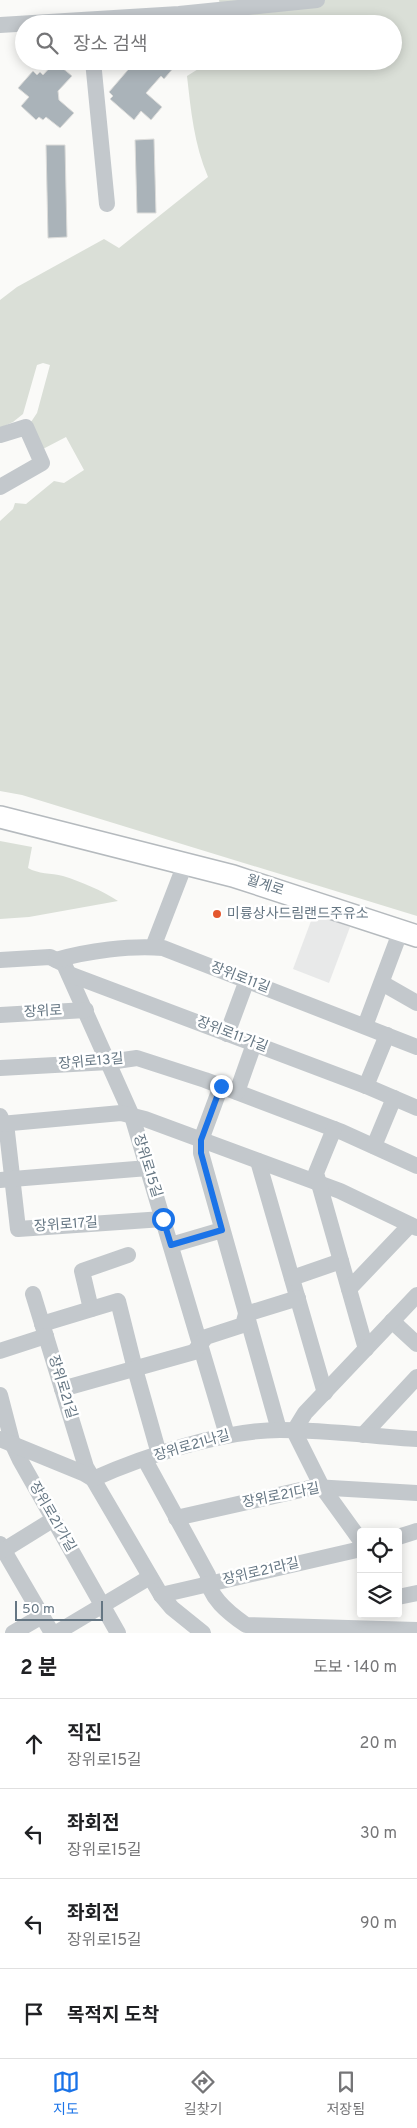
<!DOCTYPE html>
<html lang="ko">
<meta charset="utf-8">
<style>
:root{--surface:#fff;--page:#f2f2f2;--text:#202124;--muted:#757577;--line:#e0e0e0;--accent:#1a73e8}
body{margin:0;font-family:Overpass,"Noto Sans KR",sans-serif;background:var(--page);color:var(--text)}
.controls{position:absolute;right:15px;bottom:15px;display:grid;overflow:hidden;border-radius:5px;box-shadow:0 2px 12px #0003}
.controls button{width:45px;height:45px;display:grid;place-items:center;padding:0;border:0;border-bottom:1px solid var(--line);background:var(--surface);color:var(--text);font:25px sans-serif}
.scale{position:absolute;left:15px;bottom:12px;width:88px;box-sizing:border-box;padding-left:5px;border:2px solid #657683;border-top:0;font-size:14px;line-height:18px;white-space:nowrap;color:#657683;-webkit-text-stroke:4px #fff;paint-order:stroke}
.stop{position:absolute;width:15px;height:15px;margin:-11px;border:4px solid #1a73e8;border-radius:50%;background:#fff}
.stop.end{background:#1a73e8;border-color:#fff;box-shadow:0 1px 5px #0008}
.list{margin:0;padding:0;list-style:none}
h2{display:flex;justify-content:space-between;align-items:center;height:65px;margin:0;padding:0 20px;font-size:21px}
h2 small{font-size:16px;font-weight:400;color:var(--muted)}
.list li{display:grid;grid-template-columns:32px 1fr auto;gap:15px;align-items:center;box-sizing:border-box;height:90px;padding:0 20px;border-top:1px solid var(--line)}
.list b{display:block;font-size:19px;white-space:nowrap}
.list p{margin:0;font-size:16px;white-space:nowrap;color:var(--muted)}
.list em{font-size:16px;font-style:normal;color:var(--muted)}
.icon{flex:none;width:28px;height:28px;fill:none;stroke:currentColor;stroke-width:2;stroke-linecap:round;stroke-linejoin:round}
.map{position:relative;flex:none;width:417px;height:1633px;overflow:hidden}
.search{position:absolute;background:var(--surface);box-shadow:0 2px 12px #0003;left:15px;right:15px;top:15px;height:55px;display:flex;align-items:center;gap:12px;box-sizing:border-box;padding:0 18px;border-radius:28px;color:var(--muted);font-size:19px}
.sheet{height:425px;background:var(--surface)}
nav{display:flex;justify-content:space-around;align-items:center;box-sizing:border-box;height:70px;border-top:1px solid var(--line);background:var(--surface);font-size:14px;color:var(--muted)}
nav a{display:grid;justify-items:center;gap:2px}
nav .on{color:var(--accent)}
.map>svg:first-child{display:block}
.built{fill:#e8e9e9}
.green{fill:#dadfd7}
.building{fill:#aab3b9;stroke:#dcdcda}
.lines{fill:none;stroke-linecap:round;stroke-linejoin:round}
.major-casing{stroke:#b5babe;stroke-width:24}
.minor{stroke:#c3c8cc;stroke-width:16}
.major{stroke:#fff;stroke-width:21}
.route{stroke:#1a73e8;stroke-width:6}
.poi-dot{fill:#e4572e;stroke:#fff;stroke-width:2}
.labels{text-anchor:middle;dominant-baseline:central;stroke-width:5;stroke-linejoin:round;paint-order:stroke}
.street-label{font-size:14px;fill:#657683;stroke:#fff}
.poi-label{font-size:14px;fill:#657683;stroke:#fff;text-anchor:start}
</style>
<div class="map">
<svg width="417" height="1633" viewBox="0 0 417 1633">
<rect width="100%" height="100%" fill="#fafaf8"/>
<polygon class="built" points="314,913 350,927 329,983 293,969"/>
<g class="green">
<path d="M219 0H417V916L22 795 0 791V521L13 509 15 503 26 504 54 481 64 483 84 470 66 437 41 450 31 422 37 413 50 365 43 363 37 365 23 414 13 422 0 428V300L17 287 104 239 119 248 208 177C194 144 191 111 187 76L211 61H393V24H223Z"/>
<path d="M0 841 32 847 28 868C38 874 51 873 63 876 82 882 101 890 118 901L29 917 0 919Z"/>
</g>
<g class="building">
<polygon points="143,61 169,61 175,66 164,79 161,76 146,93 162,107 151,120 141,111 134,120 110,99 113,96 109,92 133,64 137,68"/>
<polygon points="55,62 72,76 58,91 59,100 74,113 60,128 46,117 43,120 39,117 36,120 21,106 29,97 18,88 33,71 37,75 40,72 43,75"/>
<polygon points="154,139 156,213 137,213 135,140"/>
<polygon points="46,145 65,145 67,237 48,238"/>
</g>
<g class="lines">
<defs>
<polyline id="major" points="0,817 233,876 417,936"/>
</defs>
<use href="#major" class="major-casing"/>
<g class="minor">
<polyline points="0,25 179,14 317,0"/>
<polyline points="93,61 107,204"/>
<polyline points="0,435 26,427 42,463 0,487"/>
<polyline points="153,947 185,864"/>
<polyline points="0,960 50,957 64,964 132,1116 227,1435"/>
<path d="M56 960C87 951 131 945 163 948L417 1047"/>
<polyline points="69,974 366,1086 417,1108"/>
<polyline points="382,983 417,1003"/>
<polyline points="0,1015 86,1010"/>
<polyline points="365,1026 401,930"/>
<polyline points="227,1034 247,980"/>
<polyline points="0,1068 109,1062 137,1058 205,1080 342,1132 417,1166"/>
<polyline points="221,1086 201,1140 201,1153 279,1430"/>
<polyline points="366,1086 387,1035"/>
<polyline points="237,1092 254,1044"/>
<polyline points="0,1116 7,1132 18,1229 163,1219"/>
<polyline points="0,1124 121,1113 145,1119 340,1191 417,1228"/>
<polyline points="334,1129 316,1173 366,1349"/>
<polyline points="374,1146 394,1098"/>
<polyline points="258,1161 325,1393"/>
<polyline points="0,1180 148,1168"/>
<polyline points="171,1245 222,1230"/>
<polyline points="292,1278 341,1261"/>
<polyline points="349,1289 410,1225"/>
<polyline points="33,1294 86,1467 161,1595 172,1608 203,1633"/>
<polyline points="91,1309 82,1271 128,1255"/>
<polyline points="392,1321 417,1344"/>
<polyline points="42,1324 118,1301 135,1369 159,1454"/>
<polyline points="0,1351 46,1336"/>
<polyline points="62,1389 194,1352 206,1337 243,1325 246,1314 298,1298"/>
<polyline points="0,1395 13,1445 20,1460 118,1633"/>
<polyline points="363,1435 417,1377"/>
<path d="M0 1439 83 1473 93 1479C144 1456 224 1430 280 1430 325 1430 372 1436 417 1439"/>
<path d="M145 1460 208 1575C206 1596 230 1614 246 1625L417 1630"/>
<polyline points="176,1518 314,1487 417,1493"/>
<polyline points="398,1537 417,1531"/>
<polyline points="361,1541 322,1487 294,1431 305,1413 417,1295"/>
<polyline points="0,1544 52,1633"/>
<polyline points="4,1550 54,1519"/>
<polyline points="161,1595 361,1549"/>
<polyline points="398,1597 417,1593"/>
<polyline points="13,1633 42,1616"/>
<polyline points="56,1633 150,1577"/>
</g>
<use href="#major" class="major"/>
</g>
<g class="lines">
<polyline class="route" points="163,1219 171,1245 222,1230 201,1153 201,1140 221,1086"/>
</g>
<circle class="poi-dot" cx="217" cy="914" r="5"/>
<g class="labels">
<g class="street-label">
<text transform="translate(265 886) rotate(18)">월계로</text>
<text transform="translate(240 978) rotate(21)">장위로11길</text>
<text transform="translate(43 1012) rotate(-3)">장위로</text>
<text transform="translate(232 1035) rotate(21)">장위로11가길</text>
<text transform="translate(91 1062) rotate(-5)">장위로13길</text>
<text transform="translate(147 1166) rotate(73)">장위로15길</text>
<text transform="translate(66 1225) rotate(-4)">장위로17길</text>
<text transform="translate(62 1387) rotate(73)">장위로21길</text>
<text transform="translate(192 1446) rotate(-16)">장위로21나길</text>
<text transform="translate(281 1496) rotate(-11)">장위로21다길</text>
<text transform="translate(52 1517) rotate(60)">장위로21가길</text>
<text transform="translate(261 1572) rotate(-13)">장위로21라길</text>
</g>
<g class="poi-label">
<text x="227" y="914">미륭상사드림랜드주유소</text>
</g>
</g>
</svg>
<div class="controls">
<button><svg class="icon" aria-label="locate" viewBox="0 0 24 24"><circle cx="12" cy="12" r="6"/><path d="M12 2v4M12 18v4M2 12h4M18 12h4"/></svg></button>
<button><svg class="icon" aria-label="layers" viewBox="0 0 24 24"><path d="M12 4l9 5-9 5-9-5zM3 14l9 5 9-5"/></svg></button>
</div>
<div class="scale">50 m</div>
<div class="stop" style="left:163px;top:1219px"></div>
<div class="stop end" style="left:221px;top:1086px"></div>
<div class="search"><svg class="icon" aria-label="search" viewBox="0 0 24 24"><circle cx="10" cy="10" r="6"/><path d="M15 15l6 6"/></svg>장소 검색</div>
</div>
<section class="sheet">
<h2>2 분<small>도보 · 140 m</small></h2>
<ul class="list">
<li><svg class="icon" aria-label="ahead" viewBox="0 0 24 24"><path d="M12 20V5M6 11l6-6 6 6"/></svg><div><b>직진</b><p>장위로15길</p></div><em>20 m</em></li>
<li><svg class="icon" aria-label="left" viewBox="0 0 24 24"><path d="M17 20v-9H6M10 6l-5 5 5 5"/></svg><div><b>좌회전</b><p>장위로15길</p></div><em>30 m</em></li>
<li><svg class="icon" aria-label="left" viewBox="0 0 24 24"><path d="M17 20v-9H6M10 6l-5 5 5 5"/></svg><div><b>좌회전</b><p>장위로15길</p></div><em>90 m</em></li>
<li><svg class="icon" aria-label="arrive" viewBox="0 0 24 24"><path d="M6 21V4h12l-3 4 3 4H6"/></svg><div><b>목적지 도착</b></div></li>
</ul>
</section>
<nav>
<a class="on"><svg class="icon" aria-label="map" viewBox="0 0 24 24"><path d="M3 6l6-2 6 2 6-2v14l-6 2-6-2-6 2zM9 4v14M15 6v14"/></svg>지도</a>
<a><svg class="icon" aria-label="directions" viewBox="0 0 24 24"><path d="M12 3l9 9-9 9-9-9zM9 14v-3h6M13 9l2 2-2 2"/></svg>길찾기</a>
<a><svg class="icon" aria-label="saved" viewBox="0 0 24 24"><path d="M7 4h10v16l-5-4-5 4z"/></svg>저장됨</a>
</nav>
